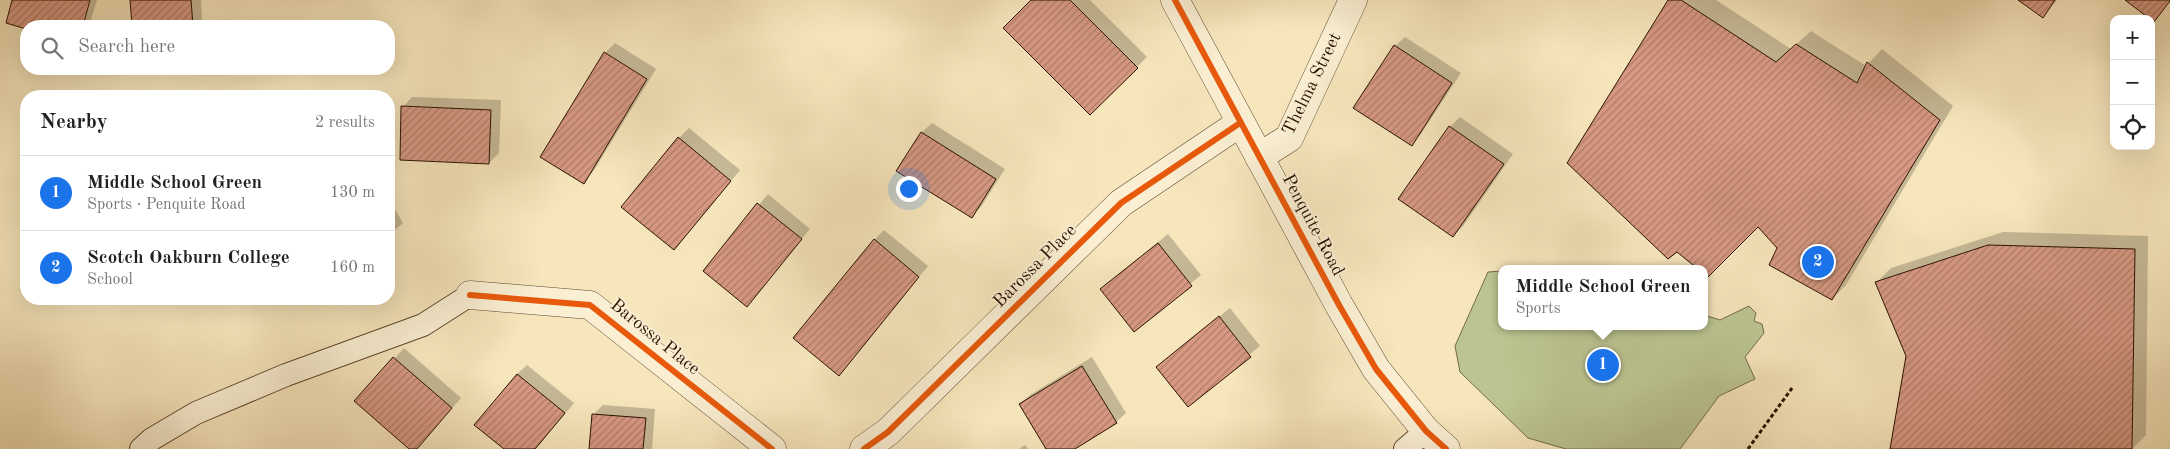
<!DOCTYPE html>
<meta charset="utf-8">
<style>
:root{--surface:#fff;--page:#f6f6f6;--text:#222;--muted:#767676;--line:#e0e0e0;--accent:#1a73e8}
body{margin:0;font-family:"Old Standard TT",serif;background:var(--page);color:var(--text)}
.controls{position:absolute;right:15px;top:15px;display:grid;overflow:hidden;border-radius:10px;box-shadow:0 5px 20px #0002}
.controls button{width:45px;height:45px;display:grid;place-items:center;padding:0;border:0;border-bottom:1px solid var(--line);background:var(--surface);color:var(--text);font:25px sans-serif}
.you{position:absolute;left:908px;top:188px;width:18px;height:18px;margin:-12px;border:4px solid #fff;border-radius:50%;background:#1a73e8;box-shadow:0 0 0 8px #1a73e833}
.badge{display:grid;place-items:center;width:32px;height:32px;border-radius:50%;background:var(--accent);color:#fff;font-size:16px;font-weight:700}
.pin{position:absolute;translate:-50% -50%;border:2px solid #fff;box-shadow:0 1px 5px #0006}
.popup{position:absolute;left:1498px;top:265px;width:210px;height:65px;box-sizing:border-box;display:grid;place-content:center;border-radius:10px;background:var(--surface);filter:drop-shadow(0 1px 4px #0005);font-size:16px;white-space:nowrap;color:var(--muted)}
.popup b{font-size:19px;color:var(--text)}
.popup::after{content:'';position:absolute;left:50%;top:100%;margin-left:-10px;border:10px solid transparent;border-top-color:var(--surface)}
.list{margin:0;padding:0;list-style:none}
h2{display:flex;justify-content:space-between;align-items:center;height:65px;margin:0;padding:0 20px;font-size:21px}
h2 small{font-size:16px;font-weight:400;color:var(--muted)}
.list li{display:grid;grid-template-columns:32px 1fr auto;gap:15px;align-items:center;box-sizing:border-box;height:75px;padding:0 20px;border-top:1px solid var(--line)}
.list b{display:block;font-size:19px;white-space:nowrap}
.list p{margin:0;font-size:16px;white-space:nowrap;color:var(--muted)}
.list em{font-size:16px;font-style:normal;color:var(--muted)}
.icon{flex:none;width:28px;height:28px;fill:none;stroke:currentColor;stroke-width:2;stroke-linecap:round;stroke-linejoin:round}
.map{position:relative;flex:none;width:2170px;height:449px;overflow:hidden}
.search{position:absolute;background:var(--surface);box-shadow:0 5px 20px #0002;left:20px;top:20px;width:375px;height:55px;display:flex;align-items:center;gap:12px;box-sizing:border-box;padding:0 18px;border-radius:20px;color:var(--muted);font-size:19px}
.panel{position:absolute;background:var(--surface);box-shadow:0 5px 20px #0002;left:20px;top:90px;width:375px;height:215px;border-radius:20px}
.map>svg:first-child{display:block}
.garden{fill:#bcc591;stroke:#736b48}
.shadow{fill:#0003}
.building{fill:url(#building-hatch);stroke:#2a1100}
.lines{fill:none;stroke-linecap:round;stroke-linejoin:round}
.service-casing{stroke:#5d462f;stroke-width:24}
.minor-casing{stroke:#5d462f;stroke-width:29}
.tertiary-casing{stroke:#5d462f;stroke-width:29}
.path{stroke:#2a1100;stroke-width:3;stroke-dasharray:4 2.5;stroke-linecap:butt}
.service{stroke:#faefd3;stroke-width:22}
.minor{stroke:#faefd3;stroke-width:28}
.tertiary{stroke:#faefd3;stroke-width:28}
.cycleway-casing{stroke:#faefd3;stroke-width:9}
.cycleway{stroke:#e8590c;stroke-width:6}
.labels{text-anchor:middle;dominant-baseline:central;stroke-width:4;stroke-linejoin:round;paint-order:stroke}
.street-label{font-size:18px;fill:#2a1100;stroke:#faefd3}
</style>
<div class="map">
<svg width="2170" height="449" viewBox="0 0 2170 449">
<defs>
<pattern id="building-hatch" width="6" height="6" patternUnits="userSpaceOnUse" patternTransform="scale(1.25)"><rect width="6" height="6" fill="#d79983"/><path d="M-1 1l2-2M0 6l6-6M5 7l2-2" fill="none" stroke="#af7b69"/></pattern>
</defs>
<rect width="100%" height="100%" fill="#f7e6bc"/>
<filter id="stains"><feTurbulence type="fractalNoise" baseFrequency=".004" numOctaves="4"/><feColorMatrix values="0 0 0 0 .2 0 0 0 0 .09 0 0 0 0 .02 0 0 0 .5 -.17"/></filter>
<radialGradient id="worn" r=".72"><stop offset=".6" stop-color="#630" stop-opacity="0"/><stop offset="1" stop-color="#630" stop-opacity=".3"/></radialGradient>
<polygon class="garden" points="1502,271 1502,326 1704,326 1704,315 1720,320 1749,306 1756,313 1754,321 1762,324 1764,333 1745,357 1755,379 1719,396 1680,449 1566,449 1528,438 1460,372 1455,346 1488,272"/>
<g class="shadow">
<polygon points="13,0 97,0 89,26 26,28 7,22"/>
<polygon points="131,0 201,0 202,21 197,26 133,26"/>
<polygon points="1033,0 1090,0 1147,57 1090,113"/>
<polygon points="1670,0 1716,0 1791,49 1811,31 1866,66 1882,49 1953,106 1846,285 1832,299 1778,248 1758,225 1704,269"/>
<polygon points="2020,0 2057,0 2043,16"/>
<polygon points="1405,37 1461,73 1421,134 1411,144 1395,46"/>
<polygon points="615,43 656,69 593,172 583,182 605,53"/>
<polygon points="412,97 501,100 499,153 489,163 403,107"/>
<polygon points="1460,117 1513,154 1463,226 1453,236 1450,127"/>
<polygon points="932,123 1005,169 981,207 971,216 898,170 922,132"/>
<polygon points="689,128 740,170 674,249 679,138"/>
<polygon points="768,194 810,229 756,295 704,270"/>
<polygon points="389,199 403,223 389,235"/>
<polygon points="884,230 928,266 848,364 874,240"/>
<polygon points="2003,232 2148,236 2146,435 2132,449 1891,449 1907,355 1877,282 1891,268"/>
<polygon points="1168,234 1201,275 1134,330 1101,289"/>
<polygon points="1230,308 1260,346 1188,405 1157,367"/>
<polygon points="404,348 461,398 416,449 411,449 356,401"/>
<polygon points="1092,357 1126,413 1116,422 1073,449 1048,449 1020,404 1030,395"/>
<polygon points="527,365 574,403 536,449 506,449 517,374"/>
<polygon points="603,405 655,409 652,449 590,449 593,415"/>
<polygon points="1025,445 1028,449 1019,449"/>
</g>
<g class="building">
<polygon points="12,0 90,0 83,26 26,26 26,29 6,23"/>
<polygon points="130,0 191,0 193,26 132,26"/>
<polygon points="1031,0 1070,0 1138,68 1090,115 1003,28"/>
<polygon points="1668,0 1681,0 1776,62 1796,44 1857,83 1867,62 1940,120 1832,300 1769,265 1777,248 1758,227 1708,277 1704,274 1704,269 1698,269 1677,252 1668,259 1567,163"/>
<polygon points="2018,0 2055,0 2043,18"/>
<polygon points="2125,0 2170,0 2170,1 2154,22"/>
<polygon points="1394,45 1452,83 1412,146 1353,108"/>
<polygon points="604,52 647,79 584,184 540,157"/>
<polygon points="401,106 491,110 489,164 400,160"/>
<polygon points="1449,126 1504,164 1453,237 1398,199"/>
<polygon points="921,132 996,179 972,218 896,171"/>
<polygon points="678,137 731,181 674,250 621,207"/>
<polygon points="757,203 802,239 747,307 703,271"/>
<polygon points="389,225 394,234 389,237"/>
<polygon points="874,239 919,277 839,376 793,338"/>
<polygon points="1158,243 1192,286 1134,332 1100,289"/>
<polygon points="1988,245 2135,249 2132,449 1890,449 1906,356 1875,282"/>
<polygon points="1219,316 1251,357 1188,407 1156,367"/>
<polygon points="393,357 452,408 417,449 409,449 354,401"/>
<polygon points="1082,366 1117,423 1075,449 1046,449 1019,404"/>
<polygon points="517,374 565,413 535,449 504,449 474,425"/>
<polygon points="592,414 646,418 643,449 589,449"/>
</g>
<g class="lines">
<defs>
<g id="service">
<polyline points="141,449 152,439 196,413 286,375 423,325 470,295"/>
<polyline points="1405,449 1426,431"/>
</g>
<g id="minor">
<polyline points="1259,157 1289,138 1353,0"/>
<polyline points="470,295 590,305 772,449"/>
<polyline points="864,449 888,432 1121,203 1240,123"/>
</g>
<polyline id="tertiary" points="1175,0 1339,305 1376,369 1426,431 1446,449"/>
</defs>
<use href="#service" class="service-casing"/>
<use href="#minor" class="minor-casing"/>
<use href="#tertiary" class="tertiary-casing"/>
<polyline class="path" points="1748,449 1792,388"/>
<use href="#service" class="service"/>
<use href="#minor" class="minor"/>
<use href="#tertiary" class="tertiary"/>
<defs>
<g id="cycleway">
<polyline points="1175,0 1339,305 1376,369 1426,431 1446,449"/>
<polyline points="470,295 590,305 772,449"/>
<polyline points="864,449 888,432 1121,203 1240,123"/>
</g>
</defs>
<use href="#cycleway" class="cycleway-casing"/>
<use href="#cycleway" class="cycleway"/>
</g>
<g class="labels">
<g class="street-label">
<text transform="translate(1312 84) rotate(-64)">Thelma Street</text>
<text transform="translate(1313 225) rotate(62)">Penquite Road</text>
<text transform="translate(1035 266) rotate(-45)">Barossa Place</text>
<text transform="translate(655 337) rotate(39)">Barossa Place</text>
</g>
</g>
<rect width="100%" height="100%" filter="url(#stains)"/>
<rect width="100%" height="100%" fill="url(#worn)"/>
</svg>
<div class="controls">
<button>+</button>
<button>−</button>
<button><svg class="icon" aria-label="locate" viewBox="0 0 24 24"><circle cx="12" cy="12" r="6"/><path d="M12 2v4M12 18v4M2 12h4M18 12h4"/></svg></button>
</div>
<div class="you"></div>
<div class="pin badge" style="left:1603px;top:365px">1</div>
<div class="popup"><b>Middle School Green</b>Sports</div>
<div class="pin badge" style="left:1818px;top:262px">2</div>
<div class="search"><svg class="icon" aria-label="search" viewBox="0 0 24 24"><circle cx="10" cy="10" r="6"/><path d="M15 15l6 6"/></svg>Search here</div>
<section class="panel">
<h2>Nearby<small>2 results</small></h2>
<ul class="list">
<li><span class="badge">1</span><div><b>Middle School Green</b><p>Sports · Penquite Road</p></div><em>130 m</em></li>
<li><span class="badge">2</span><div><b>Scotch Oakburn College</b><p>School</p></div><em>160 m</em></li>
</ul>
</section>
</div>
